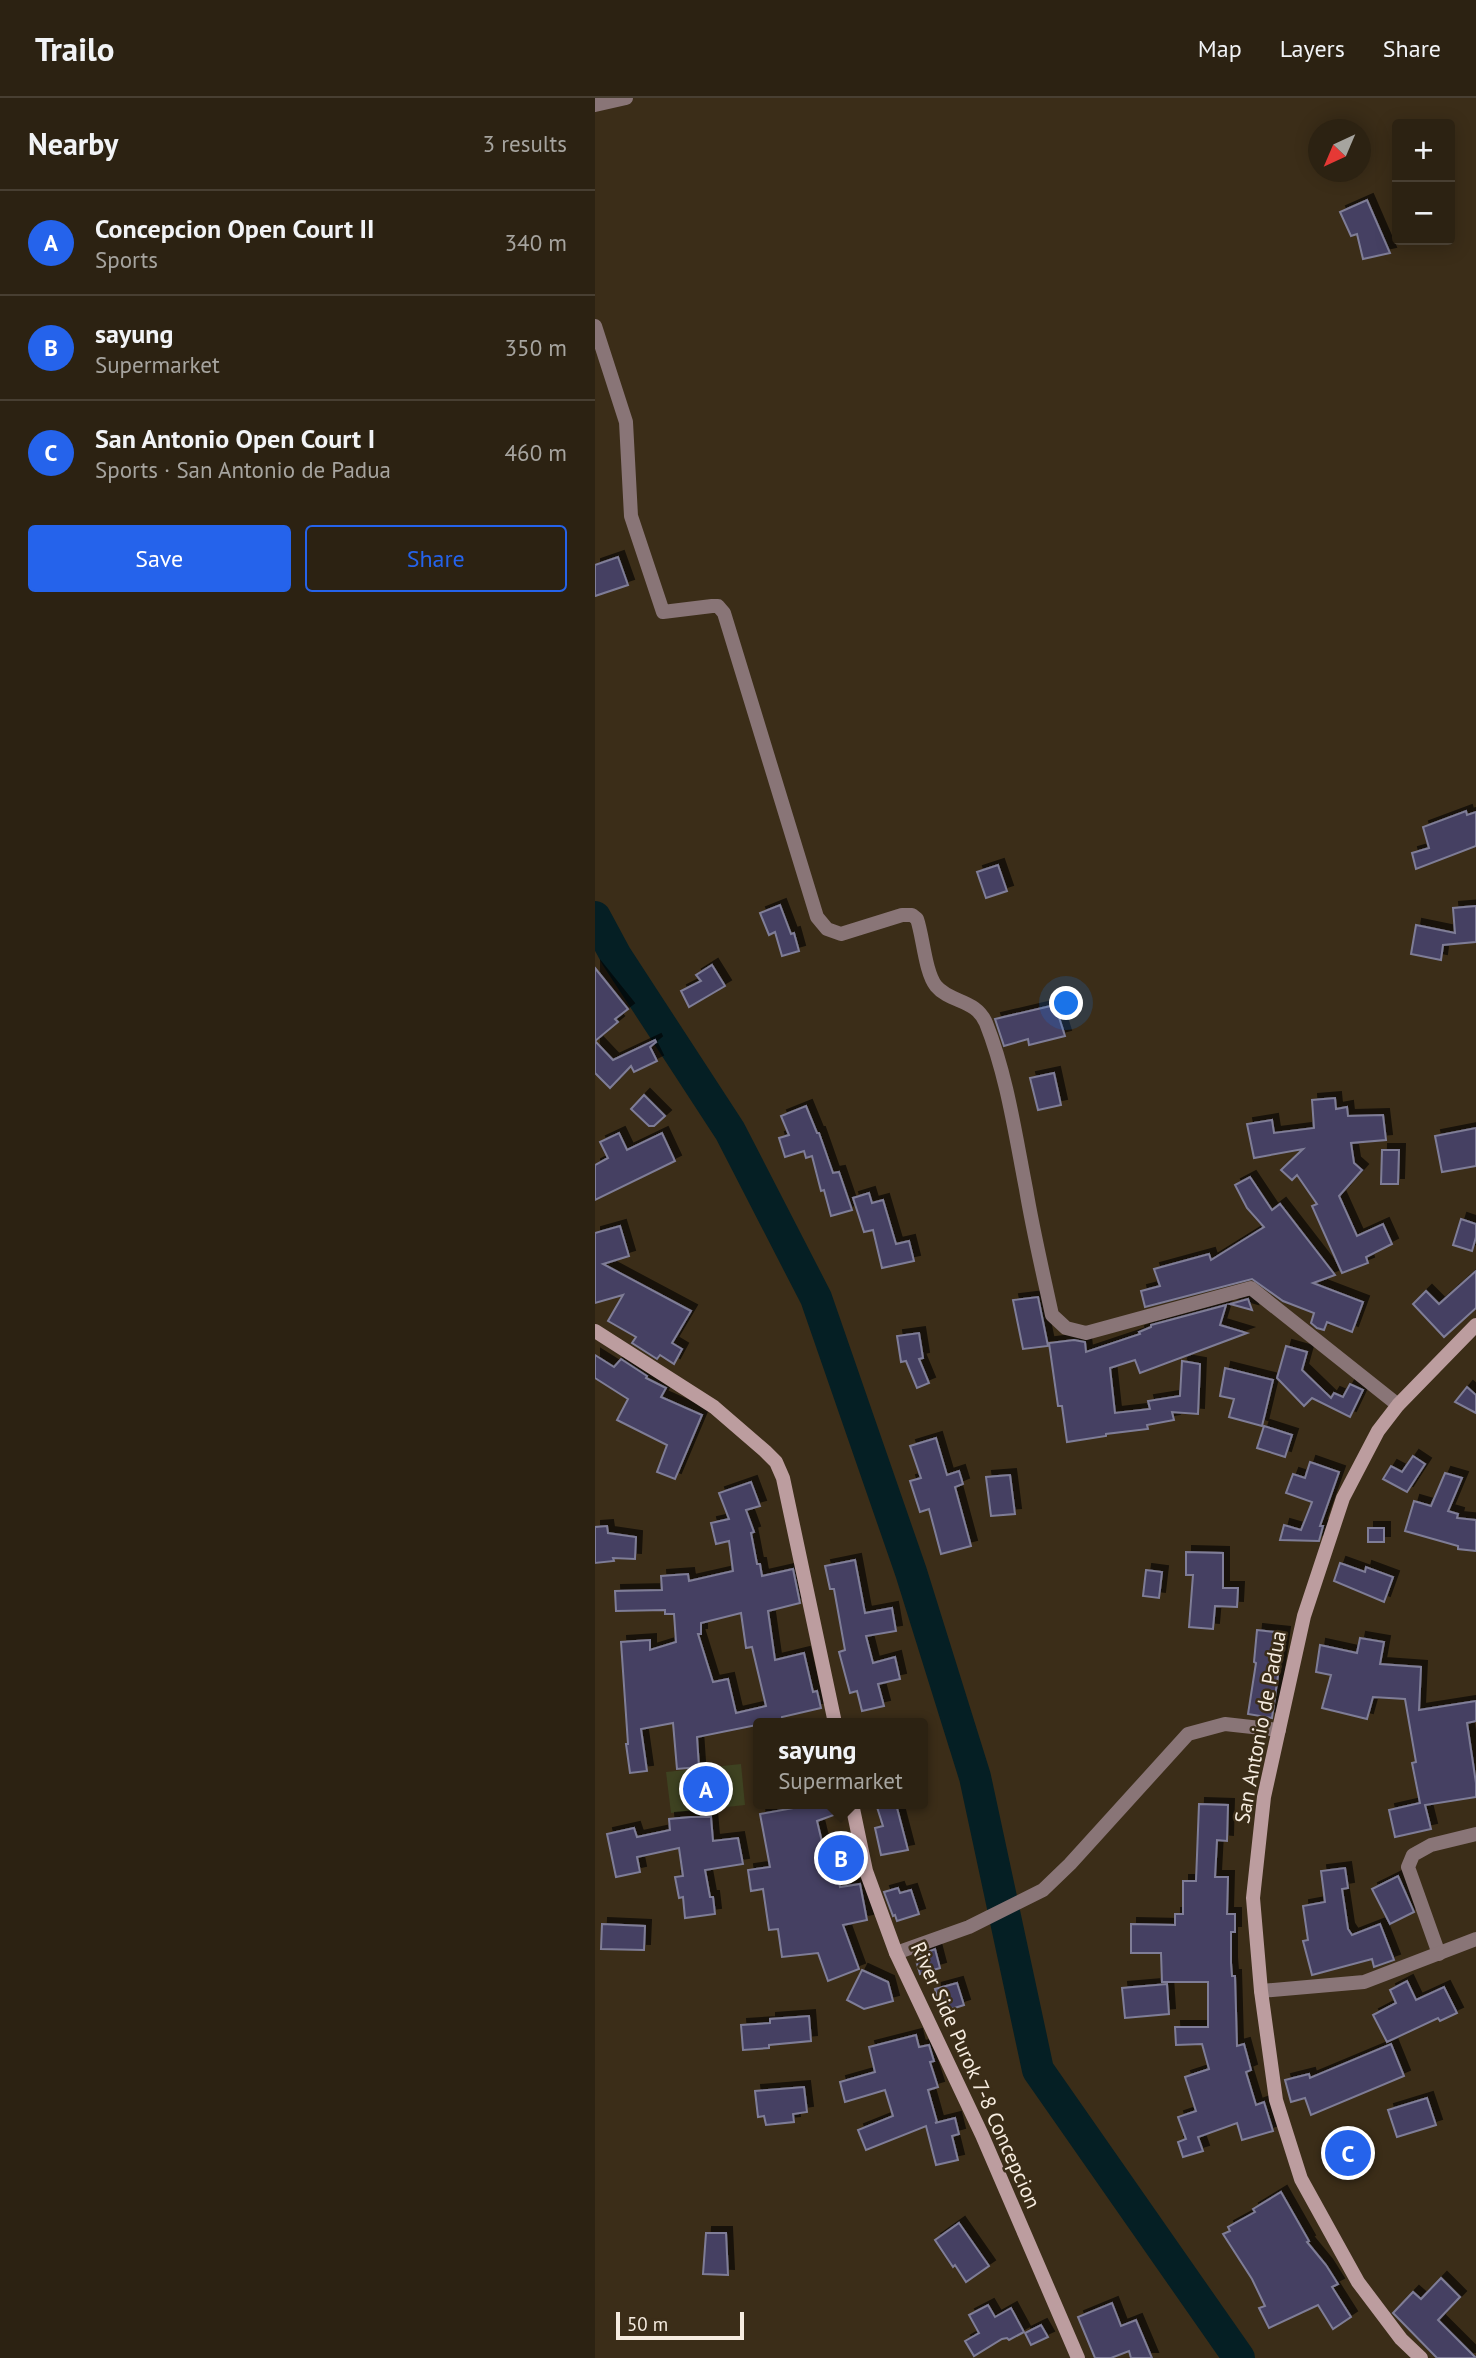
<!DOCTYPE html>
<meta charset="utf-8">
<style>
:root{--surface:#2c2212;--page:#342a1b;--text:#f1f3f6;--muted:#a6a49f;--line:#483f32;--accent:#2563eb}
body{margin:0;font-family:"PT Sans",sans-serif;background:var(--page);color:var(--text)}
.controls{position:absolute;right:21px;top:21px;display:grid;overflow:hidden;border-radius:7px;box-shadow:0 4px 18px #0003}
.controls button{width:63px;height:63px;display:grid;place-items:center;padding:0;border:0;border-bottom:2px solid var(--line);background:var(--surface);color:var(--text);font:35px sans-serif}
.compass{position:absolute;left:713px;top:21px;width:63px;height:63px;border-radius:50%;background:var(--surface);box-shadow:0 4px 18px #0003;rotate:224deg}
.scale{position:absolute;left:21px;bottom:18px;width:128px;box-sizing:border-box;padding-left:7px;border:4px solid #f6ece0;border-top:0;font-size:19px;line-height:24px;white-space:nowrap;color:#f6ece0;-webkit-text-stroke:5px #3b2d18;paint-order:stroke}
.you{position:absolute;left:472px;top:906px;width:24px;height:24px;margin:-18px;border:5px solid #fff;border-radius:50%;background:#1a73e8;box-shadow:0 0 0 10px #1a73e833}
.badge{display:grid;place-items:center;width:46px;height:46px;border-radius:50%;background:var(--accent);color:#fff;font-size:23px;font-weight:700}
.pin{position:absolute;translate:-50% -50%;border:4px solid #fff;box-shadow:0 2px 7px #0006}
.popup{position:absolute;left:158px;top:1620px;width:175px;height:91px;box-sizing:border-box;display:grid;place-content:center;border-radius:7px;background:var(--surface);filter:drop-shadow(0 2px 5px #0005);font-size:23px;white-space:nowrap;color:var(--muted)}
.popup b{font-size:26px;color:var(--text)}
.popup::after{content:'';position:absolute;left:50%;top:100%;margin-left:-14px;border:14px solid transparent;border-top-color:var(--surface)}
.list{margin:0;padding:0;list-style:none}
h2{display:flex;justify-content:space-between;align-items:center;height:91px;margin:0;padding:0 28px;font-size:30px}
h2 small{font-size:23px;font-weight:400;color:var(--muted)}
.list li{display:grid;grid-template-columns:46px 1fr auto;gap:21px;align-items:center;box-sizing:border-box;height:105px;padding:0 28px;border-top:2px solid var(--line)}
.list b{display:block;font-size:26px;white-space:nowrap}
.list p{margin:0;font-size:23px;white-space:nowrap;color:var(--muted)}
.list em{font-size:23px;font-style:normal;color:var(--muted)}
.actions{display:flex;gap:14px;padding:21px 28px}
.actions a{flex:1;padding:16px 0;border:2px solid var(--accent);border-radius:7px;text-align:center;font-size:24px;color:var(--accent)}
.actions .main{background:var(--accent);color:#fff}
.map{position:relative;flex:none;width:881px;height:2260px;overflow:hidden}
header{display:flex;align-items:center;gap:42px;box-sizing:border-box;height:98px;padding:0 35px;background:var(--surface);border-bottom:2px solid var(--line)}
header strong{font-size:33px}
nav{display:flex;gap:38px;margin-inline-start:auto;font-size:24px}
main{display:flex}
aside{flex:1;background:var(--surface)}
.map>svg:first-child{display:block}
.green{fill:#3e4221}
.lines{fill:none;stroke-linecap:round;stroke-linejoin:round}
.river{stroke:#051f24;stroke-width:32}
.building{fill:#444162;stroke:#7f7d97;stroke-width:2;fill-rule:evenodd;filter:url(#shadow)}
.street{stroke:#897577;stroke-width:14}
.secondary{stroke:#bc9d9f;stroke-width:14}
.labels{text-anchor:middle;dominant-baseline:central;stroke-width:5;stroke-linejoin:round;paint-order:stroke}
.street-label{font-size:21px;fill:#f6ece0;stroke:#3b2d18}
</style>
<header>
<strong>Trailo</strong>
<nav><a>Map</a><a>Layers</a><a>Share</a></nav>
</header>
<main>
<aside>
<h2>Nearby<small>3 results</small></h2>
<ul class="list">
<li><span class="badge">A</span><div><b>Concepcion Open Court II</b><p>Sports</p></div><em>340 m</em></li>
<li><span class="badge">B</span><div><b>sayung</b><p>Supermarket</p></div><em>350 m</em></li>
<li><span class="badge">C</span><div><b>San Antonio Open Court I</b><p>Sports · San Antonio de Padua</p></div><em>460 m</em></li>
</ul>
<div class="actions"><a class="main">Save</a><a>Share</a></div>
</aside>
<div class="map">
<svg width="881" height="2260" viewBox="0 0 881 2260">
<defs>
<filter id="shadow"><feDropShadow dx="6" dy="-6" stdDeviation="0" flood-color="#0009"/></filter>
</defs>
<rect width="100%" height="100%" fill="#3b2d18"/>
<g class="green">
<polygon points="146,1666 150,1707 76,1715 71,1674"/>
<polygon points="767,2037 776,2055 739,2072 731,2054"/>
</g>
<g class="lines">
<polyline class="river" points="0,819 21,858 135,1033 221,1200 316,1474 380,1679 443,1972 644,2260"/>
</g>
<g class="building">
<polygon points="772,102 795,155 768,161 762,136 756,138 745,114"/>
<polygon points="23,459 33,487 0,498 0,467"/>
<polygon points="871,713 872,717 881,714 881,748 821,771 817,755 834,750 828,729"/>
<polygon points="403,767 412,793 391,800 382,774"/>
<polygon points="185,807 196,836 199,835 204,853 187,858 180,834 174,837 165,815"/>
<polygon points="881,808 881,844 848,847 846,862 816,856 821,827 860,835 858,810"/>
<polygon points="117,867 130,888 94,909 86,893 106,883 101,877"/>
<polygon points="0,870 33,911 20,921 23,924 0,943 18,962 60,942 61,944 55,949 62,963 39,974 36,968 15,990 0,975"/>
<polygon points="460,907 470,938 434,947 433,941 409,948 400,921"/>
<polygon points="459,975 466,1007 443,1012 435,980"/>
<polygon points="49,997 70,1018 59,1028 54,1028 36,1011"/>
<polygon points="740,1000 741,1011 752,1009 753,1018 788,1017 791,1042 756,1045 759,1065 767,1072 744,1098 762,1138 788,1126 797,1146 771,1159 773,1165 747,1175 717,1108 722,1106 702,1077 697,1082 686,1072 708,1051 659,1060 652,1026 677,1022 679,1035 719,1030 717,1002"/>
<polygon points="211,1008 222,1035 224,1035 238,1075 244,1074 257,1112 236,1118 229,1092 226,1093 217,1058 211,1060 209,1053 190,1059 184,1040 194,1037 186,1018"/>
<polygon points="881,1030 881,1068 847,1074 840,1038"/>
<polygon points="24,1035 32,1052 67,1035 80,1063 0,1102 0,1067 13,1060 5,1044"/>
<polygon points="787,1052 804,1052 803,1086 786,1086"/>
<polygon points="655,1079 677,1112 685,1106 740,1177 718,1185 768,1204 757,1234 732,1224 729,1232 722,1230 716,1225 719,1215 688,1203 657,1181 550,1209 546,1193 565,1188 559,1171 614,1156 616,1162 669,1129 652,1110 640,1087"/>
<polygon points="274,1095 277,1105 288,1102 301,1146 314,1143 319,1163 287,1170 278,1132 269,1134 258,1100"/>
<polygon points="866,1121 881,1126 881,1139 877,1153 858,1147"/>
<polygon points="25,1128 34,1158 8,1166 96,1213 77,1245 87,1251 79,1266 65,1257 62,1261 37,1245 41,1239 13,1223 28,1197 0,1205 0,1135"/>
<polygon points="881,1173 881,1210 849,1239 818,1206 831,1193 844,1206"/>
<polygon points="443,1199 453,1248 428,1251 418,1202"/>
<polygon points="653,1201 657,1212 635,1206"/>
<polygon points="631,1207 625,1227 652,1235 545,1275 540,1262 515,1270 520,1315 555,1311 553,1303 585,1298 587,1263 605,1266 603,1316 577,1314 579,1322 552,1327 553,1331 511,1336 511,1338 472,1344 467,1308 463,1308 454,1245 479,1242 490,1244 491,1254 545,1236 544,1234 556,1229 556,1227"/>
<polygon points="324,1235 328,1260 324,1261 334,1285 322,1290 311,1263 306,1264 302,1238"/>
<polygon points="691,1248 712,1254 707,1272 736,1300 739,1295 748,1299 755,1286 768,1292 755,1319 717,1300 709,1308 682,1280"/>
<polygon points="0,1257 19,1269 26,1261 52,1278 51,1280 71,1290 66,1299 107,1317 80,1381 62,1374 72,1347 22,1322 33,1301 0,1280"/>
<polygon points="630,1270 678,1282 667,1328 634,1319 639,1301 625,1298"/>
<polygon points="872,1289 881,1297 881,1315 860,1304"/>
<polygon points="669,1328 697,1337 690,1359 662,1350"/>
<polygon points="341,1340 352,1377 364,1373 368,1386 360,1389 376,1448 346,1456 334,1411 325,1414 315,1383 326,1380 315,1348"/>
<polygon points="818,1358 830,1366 812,1394 788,1381 796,1368 807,1374"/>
<polygon points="715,1364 744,1374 725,1428 728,1428 724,1443 685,1442 689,1427 706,1432 717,1404 691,1395 698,1376 710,1380"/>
<polygon points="850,1375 867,1380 853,1413 863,1416 862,1420 881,1422 881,1453 863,1451 863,1448 810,1433 819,1403 836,1408"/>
<polygon points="415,1377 420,1416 396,1418 391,1379"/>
<path d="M156 1384 165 1408 151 1412 159 1434 156 1435 162 1466H165L167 1478 198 1471 205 1505 173 1513 180 1562 209 1555 218 1594 222 1593 226 1610 187 1619V1622L102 1639 104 1669 82 1671 78 1625 46 1631 52 1673 35 1675 31 1646H33L26 1544 55 1542V1552L81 1544 79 1516H70V1512L21 1513 20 1493 67 1492 66 1478 93 1476 94 1483 138 1473 134 1443 121 1446 116 1425 134 1421 124 1395ZM146 1515 151 1550 157 1549 171 1608 141 1615 133 1581 118 1584 103 1536H106V1525Z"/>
<polygon points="12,1428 13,1435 41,1439 40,1461 18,1460 19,1463 0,1465 0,1429"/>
<rect x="773" y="1430" width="16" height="14"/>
<polygon points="591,1454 628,1455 628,1490 643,1490 642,1509 620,1508 618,1531 594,1529 598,1477 591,1477"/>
<polygon points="260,1462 270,1515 297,1510 301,1533 271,1538 278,1565 300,1559 305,1581 283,1586 289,1608 267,1613 262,1593 255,1595 244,1554 250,1552 239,1491 235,1491 230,1468"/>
<polygon points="745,1465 770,1474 771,1469 798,1479 789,1504 739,1483"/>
<polygon points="551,1472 567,1474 564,1500 548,1498"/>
<polygon points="662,1532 689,1535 677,1620 653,1616 661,1565 659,1564"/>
<polygon points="765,1540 789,1544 785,1566 826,1569 824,1612 881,1603 881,1623 872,1625 881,1685 881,1699 830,1707 836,1731 800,1739 794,1712 825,1705 817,1665 821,1664 810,1601 778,1599 772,1621 727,1610 736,1577 721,1574 725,1547 762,1555"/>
<polygon points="210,1706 235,1706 239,1717 222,1723 228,1748 243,1745 247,1762 239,1763 245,1789 265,1786 272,1822 248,1827 264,1871 233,1883 223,1855 187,1859 183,1831 174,1832 168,1791 156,1793 153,1772 175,1769 165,1716 210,1708"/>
<polygon points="281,1706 301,1706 313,1752 286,1757 280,1730 288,1728"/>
<polygon points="604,1706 633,1707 632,1743 622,1742 620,1779 633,1779 632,1816 640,1816 640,1834 636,1834 636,1865 637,1878 640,1878 642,1948 649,1946 656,1972 651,1974 661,2007 669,2004 678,2033 647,2042 642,2025 603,2039 608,2053 588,2059 583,2044 591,2041 583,2019 601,2013 590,1979 614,1971 607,1946 581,1947 580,1929 613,1929 613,1884 567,1884 566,1855 536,1855 536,1826 580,1827 580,1816 588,1816 588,1783 601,1783"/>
<polygon points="96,1719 116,1719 118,1743 143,1740 148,1766 110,1772 115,1799 118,1799 120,1816 90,1820 88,1799 84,1800 80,1779 88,1778 84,1750 42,1759 45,1774 21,1779 12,1736 39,1730 42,1739 75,1732 74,1721"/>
<polygon points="750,1770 753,1790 747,1791 753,1831 757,1837 785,1826 799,1862 779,1869 777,1861 717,1877 708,1843 713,1842 708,1808 730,1804 726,1773"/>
<polygon points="803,1778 819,1814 795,1826 777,1791"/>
<polygon points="303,1790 305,1795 316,1792 324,1816 302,1823 300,1817 298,1818 289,1794"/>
<polygon points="7,1826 50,1828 49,1852 6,1851"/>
<polygon points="340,1851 345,1870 325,1876 320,1859"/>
<polygon points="267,1872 293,1884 298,1903 269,1911 252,1902"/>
<polygon points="812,1883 821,1902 849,1889 862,1915 845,1923 843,1920 792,1944 778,1917 801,1905 795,1892"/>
<polygon points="362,1885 369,1907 347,1914 340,1891"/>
<polygon points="572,1886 574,1916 530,1920 527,1890"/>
<polygon points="214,1918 216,1943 174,1947 174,1950 148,1952 146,1927 175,1925 175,1921"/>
<polygon points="321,1937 324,1949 334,1947 339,1963 335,1964 343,1989 333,1992 342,2024 340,2025 360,2020 364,2036 357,2038 363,2062 341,2067 331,2028 271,2052 263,2032 298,2018 290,1992 250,2004 245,1984 280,1974 274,1949"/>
<polygon points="796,1946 809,1978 716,2017 710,2000 696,2004 690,1982 714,1976 715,1980"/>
<polygon points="209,1989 212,2014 198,2016 199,2024 171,2027 169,2018 163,2019 160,1993"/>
<polygon points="832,2000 841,2027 802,2039 793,2012"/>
<polygon points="686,2094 714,2143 712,2144 731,2167 743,2186 737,2189 756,2219 738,2231 723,2207 674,2230 664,2210 670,2208 657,2181 628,2136 635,2133 633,2129 660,2114 658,2111"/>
<polygon points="364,2125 394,2168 371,2184 360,2167 358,2169 340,2142"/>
<polygon points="111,2135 131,2135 133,2177 108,2176"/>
<polygon points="846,2180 865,2199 843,2222 881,2260 842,2260 798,2215 818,2194 826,2201"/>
<polygon points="517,2205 526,2228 541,2222 557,2260 536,2260 534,2253 516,2260 500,2260 483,2219"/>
<polygon points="393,2207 400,2219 416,2210 429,2234 414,2242 412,2240 407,2241 379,2258 370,2243 384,2235 374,2217"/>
<polygon points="446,2227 453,2239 436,2247 430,2235"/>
</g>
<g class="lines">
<g class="street">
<polyline points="0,7 31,0"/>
<path d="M0 228 31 324 36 418 68 514 117 508H123L129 515 222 819 232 831 246 836 307 817H317L322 821C328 838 330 874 341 888 355 905 381 901 391 925 412 978 420 1035 431 1091 438 1133 448 1175 457 1217L471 1230 491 1235 656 1190 803 1307"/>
<polyline points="301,1855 374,1829 448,1792 475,1766 593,1636 630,1626 684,1632"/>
<polyline points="844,1856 813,1769 818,1757 836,1747 881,1736"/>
<polyline points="666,1893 769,1884 881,1841"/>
</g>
<g class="secondary">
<polyline points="0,1233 119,1309 170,1353 181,1364 188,1380 240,1625"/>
<polyline points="257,1706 271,1773 301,1855 387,2037 483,2260"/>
<polyline points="826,2260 806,2241 763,2184 706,2081 681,2002 666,1893 658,1800 669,1699 709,1518 748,1400 783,1333 803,1307 881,1227"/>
</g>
</g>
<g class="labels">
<g class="street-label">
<text transform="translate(665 1629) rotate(-79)">San Antonio de Padua</text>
<text transform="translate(381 1977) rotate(66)">River Side Purok 7-8 Concepcion</text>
</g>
</g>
</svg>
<div class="controls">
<button>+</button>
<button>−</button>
</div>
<svg class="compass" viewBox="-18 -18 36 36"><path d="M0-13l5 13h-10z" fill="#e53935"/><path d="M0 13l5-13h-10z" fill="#a6a49f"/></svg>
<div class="scale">50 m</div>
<div class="you"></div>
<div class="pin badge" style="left:111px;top:1691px">A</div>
<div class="pin badge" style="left:246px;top:1760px">B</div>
<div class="popup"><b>sayung</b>Supermarket</div>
<div class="pin badge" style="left:753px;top:2055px">C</div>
</div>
</main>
